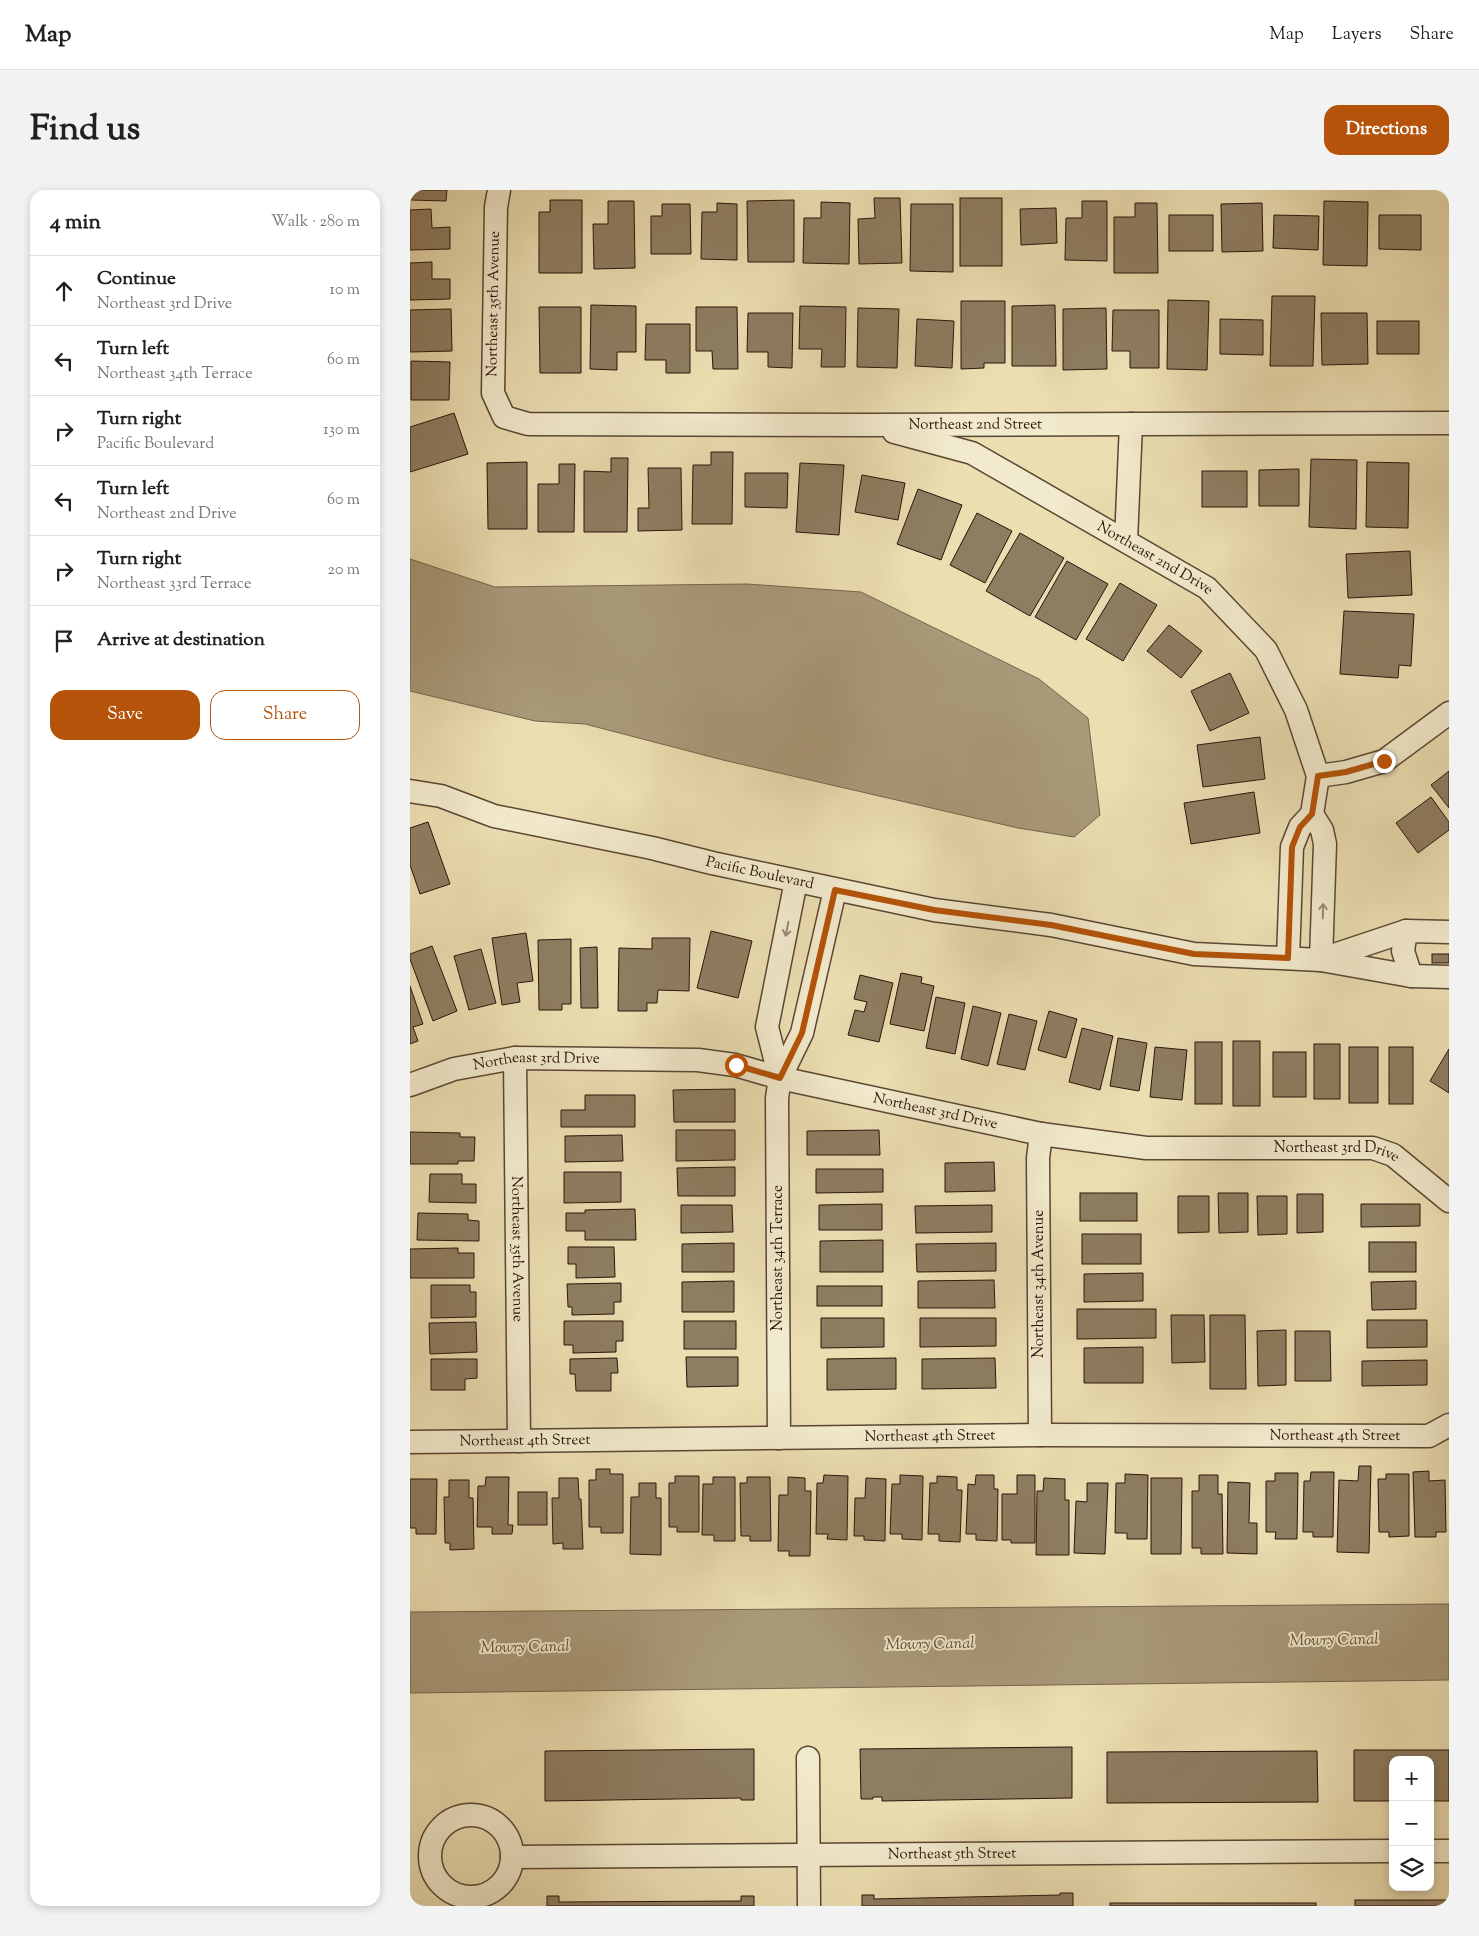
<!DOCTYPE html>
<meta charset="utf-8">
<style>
:root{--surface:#fff;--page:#f2f2f2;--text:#202124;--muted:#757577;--line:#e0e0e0;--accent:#b45309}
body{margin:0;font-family:"Sorts Mill Goudy",serif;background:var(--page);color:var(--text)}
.controls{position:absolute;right:15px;bottom:15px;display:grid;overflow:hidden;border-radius:10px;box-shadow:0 2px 8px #0003}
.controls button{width:45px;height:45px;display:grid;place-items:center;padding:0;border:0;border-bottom:1px solid var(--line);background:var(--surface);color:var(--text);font:25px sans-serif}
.stop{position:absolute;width:15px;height:15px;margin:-11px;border:4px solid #b45309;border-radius:50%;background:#fff}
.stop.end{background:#b45309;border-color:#fff;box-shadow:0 1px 5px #0008}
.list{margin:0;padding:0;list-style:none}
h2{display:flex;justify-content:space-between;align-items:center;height:65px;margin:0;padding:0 20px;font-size:21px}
h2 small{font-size:16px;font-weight:400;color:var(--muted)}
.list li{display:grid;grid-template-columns:32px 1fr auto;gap:15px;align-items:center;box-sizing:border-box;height:70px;padding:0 20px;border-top:1px solid var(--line)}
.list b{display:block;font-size:19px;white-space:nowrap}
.list p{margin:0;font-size:16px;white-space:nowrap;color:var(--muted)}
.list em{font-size:16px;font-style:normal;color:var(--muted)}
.actions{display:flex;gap:10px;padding:15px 20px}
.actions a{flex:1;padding:11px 0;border:1px solid var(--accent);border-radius:15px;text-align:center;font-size:18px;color:var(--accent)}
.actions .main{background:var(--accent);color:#fff}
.icon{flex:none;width:28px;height:28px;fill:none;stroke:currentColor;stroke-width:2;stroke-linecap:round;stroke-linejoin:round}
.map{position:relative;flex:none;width:1039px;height:1716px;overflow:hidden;border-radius:15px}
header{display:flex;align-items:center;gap:30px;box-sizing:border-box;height:70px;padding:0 25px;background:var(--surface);border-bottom:1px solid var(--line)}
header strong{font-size:24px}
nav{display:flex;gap:28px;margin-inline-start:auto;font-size:18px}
.intro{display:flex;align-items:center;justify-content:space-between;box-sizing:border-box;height:120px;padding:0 30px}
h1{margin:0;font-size:35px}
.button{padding:12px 22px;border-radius:15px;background:var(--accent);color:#fff;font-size:18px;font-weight:700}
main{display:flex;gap:30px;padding:0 30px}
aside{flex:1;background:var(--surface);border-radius:15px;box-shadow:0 2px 8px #0003}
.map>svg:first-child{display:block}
.water{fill:#a99979;stroke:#76644d}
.building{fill:#8e7d61;stroke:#2a140b}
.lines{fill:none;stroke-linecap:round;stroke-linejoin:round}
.minor-casing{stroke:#5a4634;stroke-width:25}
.minor{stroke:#f2eacc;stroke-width:22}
.oneway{stroke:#988a75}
.route{stroke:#b45309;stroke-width:6}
.labels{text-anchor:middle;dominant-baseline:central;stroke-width:4;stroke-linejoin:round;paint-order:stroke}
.street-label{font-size:15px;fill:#2a140b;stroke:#f2eacc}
.water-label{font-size:16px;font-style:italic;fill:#5d4937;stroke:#f2eacc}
</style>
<header>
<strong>Map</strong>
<nav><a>Map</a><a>Layers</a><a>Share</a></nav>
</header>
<div class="intro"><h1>Find us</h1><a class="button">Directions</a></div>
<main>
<aside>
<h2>4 min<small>Walk · 280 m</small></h2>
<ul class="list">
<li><svg class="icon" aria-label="ahead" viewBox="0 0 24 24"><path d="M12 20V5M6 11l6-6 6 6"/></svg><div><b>Continue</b><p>Northeast 3rd Drive</p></div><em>10 m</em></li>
<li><svg class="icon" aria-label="left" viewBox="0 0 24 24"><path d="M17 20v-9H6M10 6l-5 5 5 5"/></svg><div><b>Turn left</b><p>Northeast 34th Terrace</p></div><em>60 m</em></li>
<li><svg class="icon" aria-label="right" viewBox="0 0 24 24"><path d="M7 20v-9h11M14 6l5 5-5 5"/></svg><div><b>Turn right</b><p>Pacific Boulevard</p></div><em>130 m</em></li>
<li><svg class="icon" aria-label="left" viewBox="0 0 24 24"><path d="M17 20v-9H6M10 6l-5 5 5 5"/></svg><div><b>Turn left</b><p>Northeast 2nd Drive</p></div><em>60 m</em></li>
<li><svg class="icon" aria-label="right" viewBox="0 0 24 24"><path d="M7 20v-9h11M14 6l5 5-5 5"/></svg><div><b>Turn right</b><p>Northeast 33rd Terrace</p></div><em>20 m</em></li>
<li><svg class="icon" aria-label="arrive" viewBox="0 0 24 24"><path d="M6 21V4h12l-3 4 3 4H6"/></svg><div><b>Arrive at destination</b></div></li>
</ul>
<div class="actions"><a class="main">Save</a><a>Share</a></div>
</aside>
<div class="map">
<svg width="1039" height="1716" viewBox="0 0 1039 1716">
<rect width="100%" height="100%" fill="#ebdeb1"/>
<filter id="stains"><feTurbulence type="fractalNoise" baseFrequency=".004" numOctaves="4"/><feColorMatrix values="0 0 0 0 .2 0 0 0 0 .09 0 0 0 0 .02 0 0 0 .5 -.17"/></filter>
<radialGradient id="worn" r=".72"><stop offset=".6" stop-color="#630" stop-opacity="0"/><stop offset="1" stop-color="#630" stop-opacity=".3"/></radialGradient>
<g class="water">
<polygon points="0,369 85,397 337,394 451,402 629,489 678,528 690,625 664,647 608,638 313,570 175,534 125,531 0,501"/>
<polygon points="1039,1414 1039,1490 0,1503 0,1422"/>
</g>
<g class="building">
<polygon points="0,0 37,0 36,11 0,10"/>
<polygon points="464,8 490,8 492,73 449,74 448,29 465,28"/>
<rect x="550" y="8" width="42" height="68"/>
<polygon points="140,10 172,10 172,83 129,83 129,22 140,22"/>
<polygon points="384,10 384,72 338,72 337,11"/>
<polygon points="198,11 224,11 225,78 184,79 183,34 198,34"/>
<polygon points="672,11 697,11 697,71 655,70 656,28 672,28"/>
<polygon points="914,11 958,12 957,76 913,75"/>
<polygon points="411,12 440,13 439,74 393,73 394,28 411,28"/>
<polygon points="307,13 327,14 327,70 291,69 292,22 307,22"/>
<polygon points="725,13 747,13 748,83 704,83 704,27 725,27"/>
<polygon points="852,13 853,61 812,62 811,14"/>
<polygon points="252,14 280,14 281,64 241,64 241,26 252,26"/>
<polygon points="501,14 543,14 543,82 500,81"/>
<polygon points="646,18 647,53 611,55 610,19"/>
<polygon points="21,19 22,38 40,37 40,59 0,60 0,20"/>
<rect x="759" y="25" width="44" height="36"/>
<polygon points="864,25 909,26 908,60 863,58"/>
<polygon points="969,25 1011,25 1011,60 969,59"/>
<polygon points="22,72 22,89 40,89 40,109 0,110 0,73"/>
<polygon points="862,106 905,106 903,176 860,176"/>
<polygon points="758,110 799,111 797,180 757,179"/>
<polygon points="551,111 595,111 595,173 574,173 574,178 551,179"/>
<polygon points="181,115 226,116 226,162 207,162 207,180 180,179"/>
<polygon points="645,115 646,176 602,176 602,116"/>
<polygon points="390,116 436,117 435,177 411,177 412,159 389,159"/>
<polygon points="129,117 171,117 171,183 130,183"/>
<polygon points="286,117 327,117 328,179 303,179 302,161 286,161"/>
<polygon points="448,118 489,119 487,178 447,177"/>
<polygon points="696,118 697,179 653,180 653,119"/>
<polygon points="41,119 42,161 0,162 0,120"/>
<polygon points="703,120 749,120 749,178 720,178 720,161 702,161"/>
<polygon points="338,123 383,123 382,178 358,177 358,162 337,162"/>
<polygon points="911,123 957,123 958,174 912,175"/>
<polygon points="507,129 544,131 542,178 505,176"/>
<polygon points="810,129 853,130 853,165 810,164"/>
<rect x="967" y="131" width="42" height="33"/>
<polygon points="236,134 280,134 280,183 256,183 256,170 235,170"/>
<polygon points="1,171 40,172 39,210 1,210"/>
<polygon points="44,223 58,264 0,282 0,237"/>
<polygon points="301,262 323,262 322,334 282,334 283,275 301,275"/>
<polygon points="201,268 218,268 217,342 174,342 174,281 201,282"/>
<polygon points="901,269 947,270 946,339 899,337"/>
<polygon points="117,272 117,339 78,339 77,273"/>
<polygon points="957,272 999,273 998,338 956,337"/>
<polygon points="390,273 434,275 429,345 386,342"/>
<polygon points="149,274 165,274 164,342 128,342 128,294 149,294"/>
<polygon points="238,278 271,278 272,340 228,341 228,318 239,318"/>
<polygon points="889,279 889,316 849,316 849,280"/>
<rect x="792" y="281" width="45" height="36"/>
<polygon points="335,283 378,283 377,318 335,317"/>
<polygon points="452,285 495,293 488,330 445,322"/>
<polygon points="508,299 552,315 531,370 487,354"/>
<polygon points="567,323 602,341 575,393 540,375"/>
<polygon points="610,343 654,368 620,426 576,401"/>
<polygon points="1000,361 1002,405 938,408 936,364"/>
<polygon points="657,371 698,394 666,450 625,427"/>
<polygon points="710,393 747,415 713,471 676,449"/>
<polygon points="934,421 1004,424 1001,476 989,475 988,488 930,484"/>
<polygon points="759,435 792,461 771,488 737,461"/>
<polygon points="820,483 839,523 800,541 781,501"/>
<polygon points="850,547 855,589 793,597 787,555"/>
<polygon points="1039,581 1039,618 1021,595"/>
<polygon points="844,602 850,643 781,654 774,613"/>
<polygon points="1021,607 1039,632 1039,640 1008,663 986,633"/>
<polygon points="18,632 40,694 10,704 0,675 0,638"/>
<polygon points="301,741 342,751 328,808 287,798"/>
<polygon points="116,743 123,791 107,793 110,812 92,815 82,748"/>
<polygon points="242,748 280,748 279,801 248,800 247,813 237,813 237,821 208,821 209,758 242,759"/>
<polygon points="161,749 161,814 152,814 152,820 129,820 128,750"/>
<polygon points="22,756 47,821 23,831 0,769 0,764"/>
<polygon points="187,757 188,818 171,818 170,758"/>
<polygon points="71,759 86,813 59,820 44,766"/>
<rect x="1022" y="764" width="17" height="9"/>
<polygon points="491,783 512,787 511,793 524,796 514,841 480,834"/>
<polygon points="450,785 483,793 469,852 438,845 445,820 454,822 457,812 444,809"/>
<polygon points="0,796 13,834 3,837 8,851 0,854"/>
<polygon points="526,807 555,813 545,864 516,858"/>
<polygon points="563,816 591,823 578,876 551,869"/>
<polygon points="639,821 667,829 656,868 628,860"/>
<polygon points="599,824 627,831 615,880 587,874"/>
<polygon points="672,838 703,846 690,900 659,892"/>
<polygon points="708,848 737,853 729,901 700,896"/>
<rect x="823" y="851" width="27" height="65"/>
<rect x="785" y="852" width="27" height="62"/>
<rect x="904" y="854" width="26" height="55"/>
<polygon points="745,857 777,860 772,910 740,907"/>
<rect x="939" y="857" width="29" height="56"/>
<rect x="979" y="857" width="24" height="57"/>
<polygon points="1039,859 1039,903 1020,891"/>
<rect x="863" y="862" width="33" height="45"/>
<polygon points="325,899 325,932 264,932 263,900"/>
<polygon points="175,905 225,905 225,937 151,937 151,920 175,920"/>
<polygon points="266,940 325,940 325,970 266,971"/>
<polygon points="469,940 470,965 397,965 397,941"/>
<polygon points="0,942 50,943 50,947 65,947 64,971 48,971 48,974 0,974"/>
<polygon points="212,945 213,971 155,972 155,946"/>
<polygon points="584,972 585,1001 535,1002 535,973"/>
<polygon points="325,977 325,1006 268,1006 267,978"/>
<polygon points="406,979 473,979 473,1002 406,1003"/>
<polygon points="154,982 211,982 211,1012 154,1013"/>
<polygon points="20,984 52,984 52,994 66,994 66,1013 19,1012"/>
<rect x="670" y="1003" width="57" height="28"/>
<polygon points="808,1003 838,1003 838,1042 809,1043"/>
<polygon points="887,1004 913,1004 913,1042 887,1043"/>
<polygon points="768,1006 799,1006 799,1042 768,1043"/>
<polygon points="847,1006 877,1006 877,1044 848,1045"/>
<polygon points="472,1014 472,1040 409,1040 409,1015"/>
<polygon points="951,1014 1010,1014 1010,1036 951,1037"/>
<polygon points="271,1015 322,1015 323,1042 271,1043"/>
<polygon points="582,1015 582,1042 506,1043 505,1016"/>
<polygon points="225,1019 226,1050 175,1050 175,1041 156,1041 156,1023 175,1023 175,1020"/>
<polygon points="8,1023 58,1024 58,1030 69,1031 69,1051 7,1050"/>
<rect x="672" y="1044" width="59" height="30"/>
<polygon points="473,1050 473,1082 410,1082 410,1051"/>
<rect x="959" y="1052" width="47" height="30"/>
<polygon points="324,1053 324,1082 272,1082 272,1054"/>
<polygon points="586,1053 586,1081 507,1082 506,1054"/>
<polygon points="158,1057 204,1057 205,1087 166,1088 166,1074 158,1074"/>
<polygon points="48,1058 48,1063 64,1063 64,1088 0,1088 0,1059"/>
<polygon points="733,1083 733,1111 674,1112 674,1084"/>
<polygon points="584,1090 585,1118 508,1118 508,1091"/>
<polygon points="324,1091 324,1122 272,1122 272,1092"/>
<polygon points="1006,1091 1006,1119 962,1120 961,1092"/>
<polygon points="211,1093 211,1112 204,1112 204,1124 162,1125 162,1117 158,1117 157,1094"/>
<polygon points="21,1095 60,1095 60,1102 66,1102 66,1127 21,1128"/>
<rect x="407" y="1096" width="65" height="20"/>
<polygon points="667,1119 746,1119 746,1148 667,1149"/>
<polygon points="761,1125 794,1125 795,1172 762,1173"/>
<polygon points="800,1125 835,1125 836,1199 800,1199"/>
<polygon points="411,1128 474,1128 474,1157 411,1158"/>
<polygon points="510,1128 586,1128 586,1156 510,1157"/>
<polygon points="957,1130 1017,1130 1017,1157 957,1158"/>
<polygon points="154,1131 213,1131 213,1151 206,1151 206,1162 163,1163 163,1155 154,1155"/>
<rect x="274" y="1131" width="52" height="28"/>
<polygon points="66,1132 67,1162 20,1164 19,1133"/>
<polygon points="876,1140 876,1195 848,1196 847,1141"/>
<polygon points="885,1141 920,1141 921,1191 885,1191"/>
<polygon points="733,1157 733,1193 674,1193 674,1158"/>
<polygon points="276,1167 328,1167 328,1196 277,1197"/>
<polygon points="207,1168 208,1183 201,1183 201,1201 166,1201 165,1184 160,1184 160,1169"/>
<polygon points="486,1168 486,1199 417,1200 417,1169"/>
<polygon points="585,1168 586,1198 512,1199 512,1169"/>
<polygon points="21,1169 67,1169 67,1188 55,1189 55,1200 21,1200"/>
<polygon points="1017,1170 1017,1195 952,1196 952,1171"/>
<polygon points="949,1276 961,1276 959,1363 927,1362 929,1290 948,1291"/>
<polygon points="186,1279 200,1279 200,1284 213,1284 213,1343 191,1343 191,1337 179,1337 179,1290 186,1290"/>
<polygon points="1019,1281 1019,1291 1035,1290 1036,1342 1026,1342 1026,1347 1005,1347 1003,1282"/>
<polygon points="901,1282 924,1282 923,1347 903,1347 903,1342 893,1342 894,1291 900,1291"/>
<polygon points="865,1283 888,1283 887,1349 865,1349 866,1342 856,1342 856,1291 865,1291"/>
<polygon points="715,1284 738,1285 737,1349 717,1349 717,1343 705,1343 706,1293 715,1293"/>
<polygon points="976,1284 999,1284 999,1346 979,1347 979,1342 969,1342 968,1289 976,1289"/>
<polygon points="414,1285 438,1286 437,1350 417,1349 418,1344 406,1344 407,1293 413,1293"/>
<polygon points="490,1285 513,1286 512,1350 492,1349 492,1344 480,1344 482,1294 490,1294"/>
<polygon points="566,1285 584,1285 584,1299 588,1299 587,1351 566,1350 566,1344 556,1344 558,1294 565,1295"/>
<polygon points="607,1285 625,1285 625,1353 601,1353 601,1350 592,1350 592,1304 607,1304"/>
<polygon points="789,1285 808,1285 808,1304 812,1304 813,1364 791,1364 791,1358 782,1358 782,1301 789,1301"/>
<polygon points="265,1286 289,1286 289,1342 267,1342 267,1337 259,1337 259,1293 265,1293"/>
<polygon points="527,1286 547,1287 547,1300 552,1300 550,1352 529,1351 529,1344 518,1344 520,1293 527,1293"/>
<polygon points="76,1287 99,1287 98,1335 103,1335 102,1344 82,1344 82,1337 67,1337 68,1296 75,1296"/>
<polygon points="303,1287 325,1287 325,1351 304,1351 304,1345 292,1345 293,1294 303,1294"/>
<polygon points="337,1287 360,1287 361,1351 340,1351 340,1346 331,1346 330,1293 337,1293"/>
<polygon points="378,1287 395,1288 395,1301 401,1301 400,1366 379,1366 379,1361 368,1361 369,1305 378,1305"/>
<polygon points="149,1288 168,1288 169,1309 171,1309 173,1359 153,1359 153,1353 143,1354 142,1308 149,1308"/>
<polygon points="456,1288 476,1289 475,1351 454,1350 454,1346 444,1346 445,1308 455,1308"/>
<polygon points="634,1288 655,1289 655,1310 659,1310 659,1365 626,1365 627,1301 633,1301"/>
<polygon points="741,1288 772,1288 771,1364 741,1364"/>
<polygon points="0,1289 27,1289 26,1344 6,1344 6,1338 0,1338"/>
<polygon points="39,1290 59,1290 59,1308 63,1308 64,1359 40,1360 40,1353 35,1353 34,1307 39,1307"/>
<polygon points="818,1292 840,1293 839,1333 847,1333 847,1364 817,1363"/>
<polygon points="229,1293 246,1293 246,1308 251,1308 251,1365 220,1364 221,1307 229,1307"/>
<polygon points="677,1293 698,1293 695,1364 664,1363 666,1311 677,1312"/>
<rect x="108" y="1302" width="29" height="33"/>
<polygon points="662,1557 662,1608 472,1611 472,1607 463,1607 463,1609 451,1609 450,1559"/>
<polygon points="344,1559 344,1610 331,1610 331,1608 135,1611 135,1561"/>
<polygon points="944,1560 1039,1560 1039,1611 1020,1611 1020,1570 983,1570 983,1611 944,1611"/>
<polygon points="907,1561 908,1612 697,1613 697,1562"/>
<polygon points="650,1703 663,1703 663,1716 452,1716 452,1705 464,1705 464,1709 650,1705"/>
<polygon points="137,1706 149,1706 149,1712 331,1711 331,1706 344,1706 344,1716 137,1716"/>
<rect x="945" y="1710" width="94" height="6"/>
<rect x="700" y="1713" width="206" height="3"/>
</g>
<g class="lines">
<defs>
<g id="minor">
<path id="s1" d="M89 0 86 17 83 203 94 227 118 234 456 235 1039 233"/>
<path id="s2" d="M484 242 562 263 797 398 856 460 886 520 908 586 902 624 890 637 882 657 878 768"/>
<polyline points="716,351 721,234"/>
<polyline points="908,586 936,582 974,571 1039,523"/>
<path id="s3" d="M0 601 31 606 84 626 242 658 302 673 524 720 641 735 784 764 911 770 1001 786 1039 787"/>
<polyline points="902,624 912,640 915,654 911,770"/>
<polyline points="996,741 993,761 1001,786"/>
<polyline points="912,769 996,741 1039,742"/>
<path id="s4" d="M105 868 109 1251"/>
<polyline points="370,888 357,837 386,691"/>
<path id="s5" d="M0 895 44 879 105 868 288 870 325 875 370 888 631 944 736 958H963L983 965 1039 1011"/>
<polyline points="630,1245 628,968 631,944"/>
<polyline points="369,1248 367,908 370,888 392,843 425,700"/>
<path id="s6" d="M0 1252 630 1245 1019 1246 1039 1235"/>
<polyline points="398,1568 399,1716"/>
<circle cx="61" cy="1666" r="41"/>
<polyline points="1020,1661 1039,1661"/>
<path id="s7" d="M102 1667 983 1661"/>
</g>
</defs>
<use href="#minor" class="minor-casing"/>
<use href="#minor" class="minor"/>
</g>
<defs><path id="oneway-shaft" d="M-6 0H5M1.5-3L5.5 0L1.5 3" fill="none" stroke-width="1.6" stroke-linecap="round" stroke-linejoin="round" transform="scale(1.25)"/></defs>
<g class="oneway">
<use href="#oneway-shaft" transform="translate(913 721) rotate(-88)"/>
<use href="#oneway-shaft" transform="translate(377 739) rotate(101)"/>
</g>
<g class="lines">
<polyline class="route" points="326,875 370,888 392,843 425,700 524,720 641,735 784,764 878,768 882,657 890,637 902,624 908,586 936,582 974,571"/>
</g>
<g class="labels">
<g class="street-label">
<text transform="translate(84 114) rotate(-89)">Northeast 35th Avenue</text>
<text stroke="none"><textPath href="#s1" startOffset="702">Northeast 2nd Street</textPath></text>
<text stroke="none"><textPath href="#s2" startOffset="292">Northeast 2nd Drive</textPath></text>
<text stroke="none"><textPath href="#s3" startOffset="360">Pacific Boulevard</textPath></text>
<text stroke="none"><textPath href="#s5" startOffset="130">Northeast 3rd Drive</textPath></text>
<text stroke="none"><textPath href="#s5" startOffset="535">Northeast 3rd Drive</textPath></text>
<text stroke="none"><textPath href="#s5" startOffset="940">Northeast 3rd Drive</textPath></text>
<text stroke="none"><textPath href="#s4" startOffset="191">Northeast 35th Avenue</textPath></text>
<text transform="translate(368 1068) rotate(-90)">Northeast 34th Terrace</text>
<text transform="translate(629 1094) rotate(-90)">Northeast 34th Avenue</text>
<text stroke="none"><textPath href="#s6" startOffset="925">Northeast 4th Street</textPath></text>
<text stroke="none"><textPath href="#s6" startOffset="520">Northeast 4th Street</textPath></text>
<text stroke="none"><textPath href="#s6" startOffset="115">Northeast 4th Street</textPath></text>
<text stroke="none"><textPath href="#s7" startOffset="440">Northeast 5th Street</textPath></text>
</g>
<g class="water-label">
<text transform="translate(924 1451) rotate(-1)">Mowry Canal</text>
<text transform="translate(520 1455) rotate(-1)">Mowry Canal</text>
<text transform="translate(115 1458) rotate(-1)">Mowry Canal</text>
</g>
</g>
<rect width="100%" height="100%" filter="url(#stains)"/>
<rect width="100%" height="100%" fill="url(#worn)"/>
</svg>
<div class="controls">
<button>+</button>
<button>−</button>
<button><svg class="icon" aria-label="layers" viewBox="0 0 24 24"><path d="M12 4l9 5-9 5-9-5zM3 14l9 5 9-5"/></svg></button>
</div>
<div class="stop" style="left:326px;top:875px"></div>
<div class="stop end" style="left:974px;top:571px"></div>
</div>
</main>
